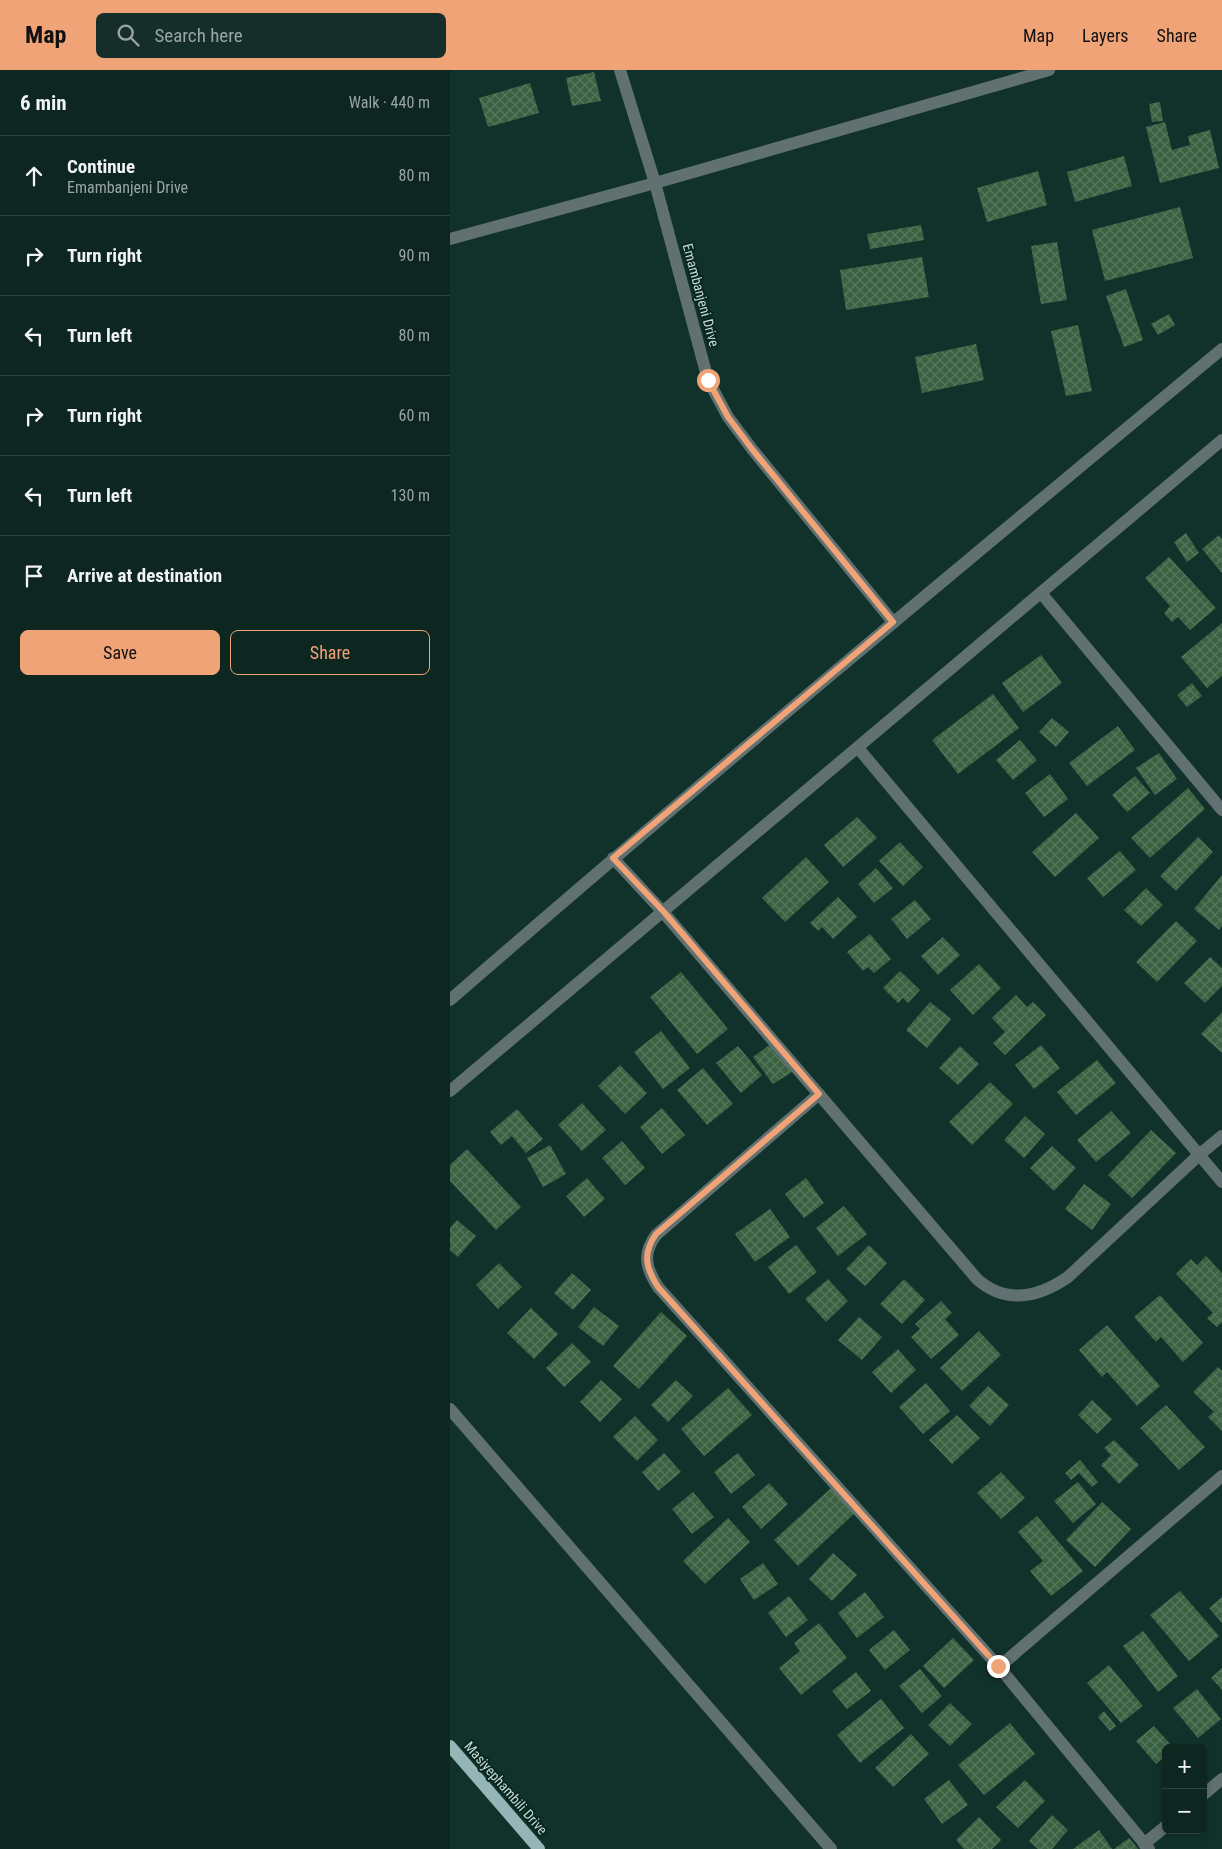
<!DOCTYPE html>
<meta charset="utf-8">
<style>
:root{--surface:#0d2620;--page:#162e29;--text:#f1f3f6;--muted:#9aa5a5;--line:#2d433e;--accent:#efa377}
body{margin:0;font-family:"Roboto Condensed",sans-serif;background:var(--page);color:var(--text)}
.controls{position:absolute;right:15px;bottom:15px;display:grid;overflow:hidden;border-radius:8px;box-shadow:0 2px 8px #0003}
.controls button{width:45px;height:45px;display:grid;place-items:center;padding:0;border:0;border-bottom:1px solid var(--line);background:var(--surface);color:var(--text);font:25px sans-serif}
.stop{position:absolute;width:15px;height:15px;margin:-11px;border:4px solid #efa377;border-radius:50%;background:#fff}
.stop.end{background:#efa377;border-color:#fff;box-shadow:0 1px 5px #0008}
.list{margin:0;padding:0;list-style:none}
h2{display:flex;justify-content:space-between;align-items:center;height:65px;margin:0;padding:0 20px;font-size:21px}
h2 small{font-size:16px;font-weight:400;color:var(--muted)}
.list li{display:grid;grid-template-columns:32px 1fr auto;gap:15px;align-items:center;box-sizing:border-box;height:80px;padding:0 20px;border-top:1px solid var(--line)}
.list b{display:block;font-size:19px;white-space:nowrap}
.list p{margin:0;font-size:16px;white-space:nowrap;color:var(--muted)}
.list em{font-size:16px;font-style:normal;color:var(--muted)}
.actions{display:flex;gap:10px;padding:15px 20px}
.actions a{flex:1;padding:11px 0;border:1px solid var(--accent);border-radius:8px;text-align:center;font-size:18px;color:var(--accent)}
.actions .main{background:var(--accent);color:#111}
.icon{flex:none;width:28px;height:28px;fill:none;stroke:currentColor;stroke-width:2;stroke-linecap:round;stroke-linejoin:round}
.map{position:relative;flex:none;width:772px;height:1779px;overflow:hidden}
header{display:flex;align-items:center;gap:30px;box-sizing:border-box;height:70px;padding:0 25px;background:var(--accent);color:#111}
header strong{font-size:24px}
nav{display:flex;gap:28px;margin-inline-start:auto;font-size:18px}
.search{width:350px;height:45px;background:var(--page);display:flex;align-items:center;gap:12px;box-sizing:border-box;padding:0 18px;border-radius:8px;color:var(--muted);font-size:19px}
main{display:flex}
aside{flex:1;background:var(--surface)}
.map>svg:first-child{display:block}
.building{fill:url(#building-cross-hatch)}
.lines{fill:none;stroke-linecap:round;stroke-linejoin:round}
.minor{stroke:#617171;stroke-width:12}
.major{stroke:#95b6b7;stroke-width:12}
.route{stroke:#efa377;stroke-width:6}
.labels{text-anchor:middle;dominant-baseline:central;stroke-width:4;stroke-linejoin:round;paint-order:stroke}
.street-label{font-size:14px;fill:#c8dad4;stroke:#062820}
</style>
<header>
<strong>Map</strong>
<div class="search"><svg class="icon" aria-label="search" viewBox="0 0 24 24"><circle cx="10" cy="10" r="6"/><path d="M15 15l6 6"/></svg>Search here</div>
<nav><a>Map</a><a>Layers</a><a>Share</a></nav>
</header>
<main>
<aside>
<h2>6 min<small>Walk · 440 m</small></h2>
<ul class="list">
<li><svg class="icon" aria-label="ahead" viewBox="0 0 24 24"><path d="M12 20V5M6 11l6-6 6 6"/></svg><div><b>Continue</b><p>Emambanjeni Drive</p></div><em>80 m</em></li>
<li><svg class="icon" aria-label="right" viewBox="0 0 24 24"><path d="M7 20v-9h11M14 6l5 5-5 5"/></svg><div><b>Turn right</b></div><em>90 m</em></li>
<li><svg class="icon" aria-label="left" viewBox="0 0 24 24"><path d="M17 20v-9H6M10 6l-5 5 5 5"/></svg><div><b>Turn left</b></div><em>80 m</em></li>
<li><svg class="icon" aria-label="right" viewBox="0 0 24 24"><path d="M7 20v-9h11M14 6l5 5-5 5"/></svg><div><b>Turn right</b></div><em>60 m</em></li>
<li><svg class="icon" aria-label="left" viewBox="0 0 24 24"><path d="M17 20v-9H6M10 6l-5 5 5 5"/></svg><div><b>Turn left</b></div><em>130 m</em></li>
<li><svg class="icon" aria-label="arrive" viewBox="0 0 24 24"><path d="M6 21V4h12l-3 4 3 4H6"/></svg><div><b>Arrive at destination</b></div></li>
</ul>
<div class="actions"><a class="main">Save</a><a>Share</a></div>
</aside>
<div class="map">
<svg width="772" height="1779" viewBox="0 0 772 1779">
<defs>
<pattern id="building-cross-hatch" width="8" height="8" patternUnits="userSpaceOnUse" patternTransform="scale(1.25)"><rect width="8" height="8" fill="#3a6142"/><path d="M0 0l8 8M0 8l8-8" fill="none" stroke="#55775c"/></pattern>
</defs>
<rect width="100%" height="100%" fill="#11322a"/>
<g class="building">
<polygon points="144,2 151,31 122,36 116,8"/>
<polygon points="80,13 89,43 38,57 29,28"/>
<polygon points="710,32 713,51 702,52 699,34"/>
<polygon points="715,52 722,80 740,75 738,66 760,60 769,98 710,113 696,57"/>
<polygon points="674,86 682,116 625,132 617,102"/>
<polygon points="588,101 597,135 537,152 527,118"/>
<polygon points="730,137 743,188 655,211 642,160"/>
<polygon points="471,155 474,170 420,179 417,164"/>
<polygon points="607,172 617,230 591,234 581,176"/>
<polygon points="472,187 479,227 396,240 390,200"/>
<polygon points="676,219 693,270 674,277 656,226"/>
<polygon points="719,244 725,255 708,265 701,254"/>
<polygon points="628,255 642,321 616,326 601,261"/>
<polygon points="526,274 534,310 472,323 465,287"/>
<polygon points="736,463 749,483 737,492 724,472"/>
<polygon points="769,465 772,469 772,503 752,479"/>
<polygon points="719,487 766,538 740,560 728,547 722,552 714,543 720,536 695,508"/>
<polygon points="772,553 772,606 757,618 731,587"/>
<polygon points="591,585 612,613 573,642 552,613"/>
<polygon points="742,613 752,626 737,637 727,625"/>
<polygon points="543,624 569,658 508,704 482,670"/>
<polygon points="602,648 619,662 606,677 589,662"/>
<polygon points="668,656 685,680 637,716 619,693"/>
<polygon points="570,670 587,690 563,710 546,690"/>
<polygon points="709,683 727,709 705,725 686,698"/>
<polygon points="600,704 618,729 594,747 575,723"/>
<polygon points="685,706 700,723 677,742 662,725"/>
<polygon points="738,718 755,739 700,788 681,768"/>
<polygon points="626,743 649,768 605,807 582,782"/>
<polygon points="407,747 427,768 393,797 374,775"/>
<polygon points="748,767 763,782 726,821 710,806"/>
<polygon points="450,772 473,797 453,816 429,791"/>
<polygon points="670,781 686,800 653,827 637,808"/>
<polygon points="356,787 379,812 335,852 312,828"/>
<polygon points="426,798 443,818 424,833 408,814"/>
<polygon points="772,805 772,856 769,860 744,839"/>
<polygon points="696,818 713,835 691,856 674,840"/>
<polygon points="388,827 407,847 383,869 372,857 368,861 360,853"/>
<polygon points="465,830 481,849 457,869 441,849"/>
<polygon points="726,851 747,871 707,912 686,892"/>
<polygon points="420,864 441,889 424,903 418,897 413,901 397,882"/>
<polygon points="493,867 510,885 488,905 471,886"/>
<polygon points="760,887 772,898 772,916 755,933 734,913"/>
<polygon points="529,894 551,918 523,945 500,920"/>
<polygon points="450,901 470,920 458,933 453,928 448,933 433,918"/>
<polygon points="231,902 278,959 247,984 200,927"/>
<polygon points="566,925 577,937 583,932 596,945 555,985 543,973 555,962 542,948"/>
<polygon points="480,932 501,949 477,978 456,960"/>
<polygon points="772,942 772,983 751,964"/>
<polygon points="211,961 240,998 213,1019 184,982"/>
<polygon points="322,973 342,1002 323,1014 303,987"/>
<polygon points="591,975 610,998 584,1019 565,995"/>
<polygon points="288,976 312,1005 291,1023 266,993"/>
<polygon points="510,976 529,994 508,1015 489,998"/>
<polygon points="647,990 666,1013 626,1045 607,1022"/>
<polygon points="170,995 197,1023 175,1044 148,1016"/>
<polygon points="253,998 283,1034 257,1055 227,1020"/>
<polygon points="540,1012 563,1034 522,1075 499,1052"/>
<polygon points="132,1033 156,1060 132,1081 108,1055"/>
<polygon points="212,1038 235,1065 212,1084 190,1057"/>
<polygon points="67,1039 93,1069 76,1083 62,1066 51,1075 40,1062"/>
<polygon points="661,1041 681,1063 646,1092 627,1070"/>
<polygon points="575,1046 595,1064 574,1088 554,1070"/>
<polygon points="701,1060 726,1083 682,1128 658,1105"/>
<polygon points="172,1071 195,1098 175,1115 152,1088"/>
<polygon points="100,1075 116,1104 93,1117 77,1088"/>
<polygon points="602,1076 626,1098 604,1121 580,1098"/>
<polygon points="17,1079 71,1137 46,1160 0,1111 0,1095"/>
<polygon points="137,1108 155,1129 134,1147 116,1126"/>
<polygon points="356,1108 374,1133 354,1148 335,1124"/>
<polygon points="634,1114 661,1134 642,1160 615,1139"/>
<polygon points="394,1136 417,1164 388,1186 366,1158"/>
<polygon points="320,1139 340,1167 305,1192 285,1164"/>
<polygon points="7,1150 26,1166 8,1187 0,1180 0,1158"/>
<polygon points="346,1175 367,1202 339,1224 318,1197"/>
<polygon points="419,1175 437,1193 415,1216 396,1199"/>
<polygon points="756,1186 772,1203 772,1252 767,1257 757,1248 763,1243 726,1204 741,1189 747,1195"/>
<polygon points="49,1193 72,1217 48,1239 26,1215"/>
<polygon points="122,1203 141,1220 123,1240 104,1223"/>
<polygon points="378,1209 398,1231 376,1252 355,1229"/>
<polygon points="454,1209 475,1230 452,1254 430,1234"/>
<polygon points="710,1225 753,1273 733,1292 711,1267 706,1272 684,1247"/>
<polygon points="491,1231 502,1243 495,1249 509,1265 481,1289 461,1267 470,1259 465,1254"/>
<polygon points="144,1237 169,1256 153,1276 128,1257"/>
<polygon points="81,1238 108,1264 84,1289 57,1263"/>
<polygon points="211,1242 237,1266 189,1319 163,1296"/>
<polygon points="409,1247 432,1267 412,1290 388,1270"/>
<polygon points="657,1255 710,1316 687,1336 657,1302 652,1307 629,1280"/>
<polygon points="529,1261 551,1285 512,1321 490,1298"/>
<polygon points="122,1273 141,1292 114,1317 96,1298"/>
<polygon points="448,1279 466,1300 441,1323 422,1302"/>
<polygon points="768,1297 772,1301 772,1361 758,1347 764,1342 743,1322"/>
<polygon points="151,1310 172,1329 150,1352 130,1332"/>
<polygon points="226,1310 243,1326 218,1352 201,1335"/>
<polygon points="476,1313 500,1341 473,1364 449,1337"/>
<polygon points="538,1316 559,1335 540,1356 519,1336"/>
<polygon points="278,1318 302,1345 254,1386 231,1359"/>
<polygon points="642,1330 662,1349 647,1364 628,1345"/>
<polygon points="716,1335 755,1377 729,1400 690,1358"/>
<polygon points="507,1345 530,1368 502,1394 479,1370"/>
<polygon points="185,1346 208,1370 187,1391 163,1367"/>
<polygon points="664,1370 689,1395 669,1414 651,1395 661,1385 654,1378"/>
<polygon points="214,1383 231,1402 208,1421 192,1402"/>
<polygon points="288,1383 305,1405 281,1424 264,1402"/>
<polygon points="630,1390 648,1412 642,1417 629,1403 621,1410 615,1403"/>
<polygon points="551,1402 575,1428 551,1449 527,1423"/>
<polygon points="628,1412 646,1434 623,1453 604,1431"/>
<polygon points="319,1413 338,1434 311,1459 292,1437"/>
<polygon points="381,1418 405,1443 348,1496 324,1470"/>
<polygon points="243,1422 264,1447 242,1464 222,1439"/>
<polygon points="652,1432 681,1459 645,1497 616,1470"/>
<polygon points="587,1446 633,1501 601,1526 580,1501 593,1491 568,1462"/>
<polygon points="278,1448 300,1472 255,1514 233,1491"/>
<polygon points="383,1483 407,1505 382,1531 359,1509"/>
<polygon points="313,1493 328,1514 304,1530 290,1509"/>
<polygon points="730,1521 769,1566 739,1591 700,1545"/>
<polygon points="415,1522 434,1547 407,1568 388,1543"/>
<polygon points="339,1526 358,1550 336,1567 318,1543"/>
<polygon points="772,1527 772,1553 759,1538"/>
<polygon points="369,1553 397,1588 351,1625 329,1598 350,1581 344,1573"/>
<polygon points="444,1560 460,1580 435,1600 419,1580"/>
<polygon points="693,1561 728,1606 708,1622 673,1576"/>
<polygon points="503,1568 524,1590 494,1618 473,1596"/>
<polygon points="659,1595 693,1636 671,1653 637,1613"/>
<polygon points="772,1598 772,1620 761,1608"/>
<polygon points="470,1599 492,1626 472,1643 449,1616"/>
<polygon points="406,1602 421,1621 397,1639 382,1621"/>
<polygon points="747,1619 771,1649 748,1668 723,1638"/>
<polygon points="431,1629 454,1658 410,1693 387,1665"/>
<polygon points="500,1633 522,1654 500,1676 478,1655"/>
<polygon points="654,1641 666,1656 660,1661 648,1647"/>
<polygon points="560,1653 585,1684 534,1725 508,1695"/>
<polygon points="704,1656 724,1678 716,1678 716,1685 706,1694 686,1671"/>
<polygon points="461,1664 479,1684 443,1717 425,1698"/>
<polygon points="499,1710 518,1735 492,1754 474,1729"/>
<polygon points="575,1710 595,1731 568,1758 546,1737"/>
<polygon points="602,1745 618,1760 602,1779 588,1779 579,1771"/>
<polygon points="529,1747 551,1770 542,1779 514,1779 506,1770"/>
<polygon points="649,1760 662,1779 623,1779"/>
<polygon points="679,1768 688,1779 664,1779"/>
</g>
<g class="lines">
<g class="minor">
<polyline points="170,0 205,113 258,310 278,347 302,379 443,552"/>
<polyline points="0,169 205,113 599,0"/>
<polyline points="591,523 772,740"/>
<polyline points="408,678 772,1112"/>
<path d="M163 788 213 842 527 1209C556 1235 589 1227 618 1207L749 1085 772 1066"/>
<path d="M0 930C254 709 513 494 772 279"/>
<polyline points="0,1021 772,370"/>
<path d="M369 1024 206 1165C192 1184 196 1198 208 1217L549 1597 699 1779"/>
<polyline points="0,1339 381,1779"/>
<polyline points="549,1597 772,1406"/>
<polyline points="753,1725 772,1709"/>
<polyline points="694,1774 716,1756"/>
</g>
<polyline class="major" points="0,1676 89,1779"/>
</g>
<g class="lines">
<path class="route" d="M258 310 278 347 302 379 443 552 163 788 214 842 369 1024 206 1164C192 1184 196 1198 208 1217L548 1596"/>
</g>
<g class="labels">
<g class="street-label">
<text transform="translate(251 225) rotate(75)">Emambanjeni Drive</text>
<text transform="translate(56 1718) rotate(49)">Masiyephambili Drive</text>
</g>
</g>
</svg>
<div class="controls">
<button>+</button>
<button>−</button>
</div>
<div class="stop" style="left:258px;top:310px"></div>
<div class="stop end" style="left:548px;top:1596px"></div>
</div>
</main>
